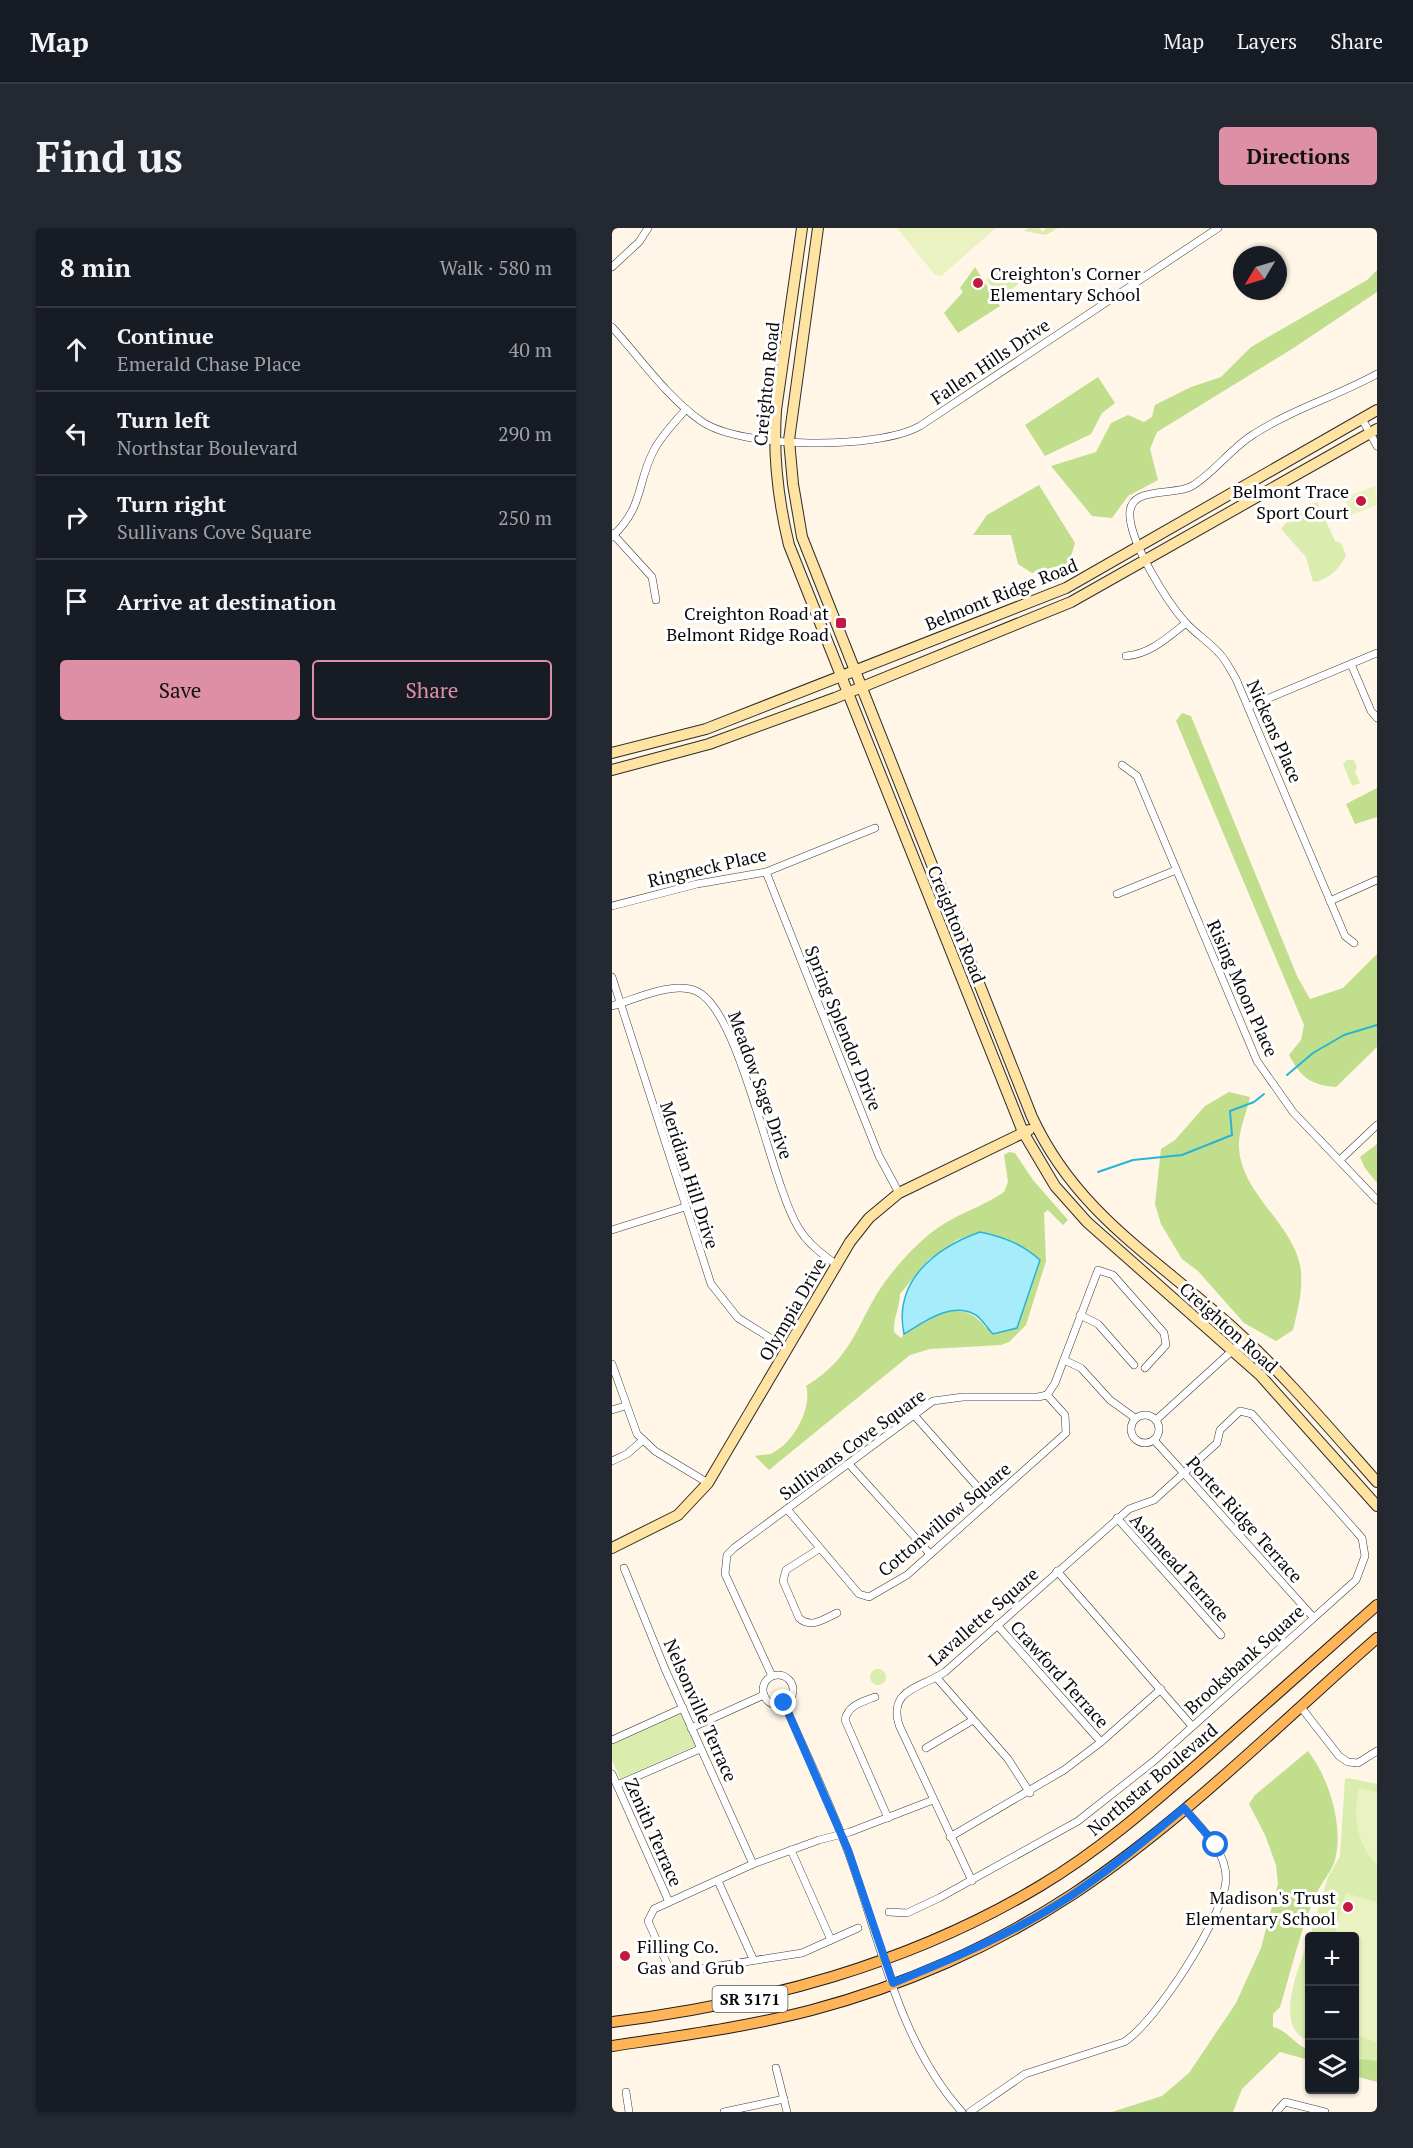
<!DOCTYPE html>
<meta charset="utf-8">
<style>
:root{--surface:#171b24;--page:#242831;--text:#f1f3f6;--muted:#9ea1a6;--line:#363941;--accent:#dd90a5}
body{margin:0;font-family:"PT Serif",serif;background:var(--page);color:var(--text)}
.controls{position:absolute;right:18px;bottom:18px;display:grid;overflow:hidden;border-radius:6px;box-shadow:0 2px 4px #0004}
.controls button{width:54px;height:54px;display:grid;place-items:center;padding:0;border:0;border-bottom:2px solid var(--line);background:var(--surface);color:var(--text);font:30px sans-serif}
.compass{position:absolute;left:621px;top:18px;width:54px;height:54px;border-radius:50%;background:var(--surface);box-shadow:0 2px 4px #0004;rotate:232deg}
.stop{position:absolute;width:18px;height:18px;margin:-14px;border:4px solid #1a73e8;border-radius:50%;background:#fff}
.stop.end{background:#1a73e8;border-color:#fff;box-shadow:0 2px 6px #0008}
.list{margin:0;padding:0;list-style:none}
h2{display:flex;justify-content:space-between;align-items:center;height:78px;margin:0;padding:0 24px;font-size:26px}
h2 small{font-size:20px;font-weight:400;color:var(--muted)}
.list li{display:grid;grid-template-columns:39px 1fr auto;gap:18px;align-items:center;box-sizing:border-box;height:84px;padding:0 24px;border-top:2px solid var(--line)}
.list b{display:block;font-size:22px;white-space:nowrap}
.list p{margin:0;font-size:20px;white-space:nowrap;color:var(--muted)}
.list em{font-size:20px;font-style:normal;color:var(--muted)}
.actions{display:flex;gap:12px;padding:18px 24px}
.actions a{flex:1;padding:14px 0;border:2px solid var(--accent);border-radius:6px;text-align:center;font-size:21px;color:var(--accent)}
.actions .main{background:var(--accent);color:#111}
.icon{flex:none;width:33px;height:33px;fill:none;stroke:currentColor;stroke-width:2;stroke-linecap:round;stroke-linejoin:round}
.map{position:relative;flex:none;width:765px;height:1884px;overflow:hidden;border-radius:6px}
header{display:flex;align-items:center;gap:36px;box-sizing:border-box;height:84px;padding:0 30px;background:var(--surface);border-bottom:2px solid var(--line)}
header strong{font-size:28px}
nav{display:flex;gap:33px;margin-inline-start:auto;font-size:21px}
.intro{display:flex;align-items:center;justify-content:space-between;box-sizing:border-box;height:144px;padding:0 36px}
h1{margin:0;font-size:42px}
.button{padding:15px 27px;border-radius:6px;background:var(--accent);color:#111;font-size:21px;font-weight:700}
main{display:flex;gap:36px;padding:0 36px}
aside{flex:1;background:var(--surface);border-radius:6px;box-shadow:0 2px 4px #0004}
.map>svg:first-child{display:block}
.green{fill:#daecae}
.forest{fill:#c1de8c;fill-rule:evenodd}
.pitch{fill:#ebf2c1}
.water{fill:#a7ecfb;stroke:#28b4d8;stroke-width:1.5}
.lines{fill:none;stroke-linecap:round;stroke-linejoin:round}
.stream{stroke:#28b4d8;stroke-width:2}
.street-casing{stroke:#3d3d3d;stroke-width:8}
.secondary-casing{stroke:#2c2c2c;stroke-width:12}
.primary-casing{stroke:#1b1b1b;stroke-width:12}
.street{stroke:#fff;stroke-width:7}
.secondary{stroke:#ffe3a2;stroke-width:10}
.primary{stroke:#ffb557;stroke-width:10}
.route{stroke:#1a73e8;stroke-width:8}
.poi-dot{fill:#c41842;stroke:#fff;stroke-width:2}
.labels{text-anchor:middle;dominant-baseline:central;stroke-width:6;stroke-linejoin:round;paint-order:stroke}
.shield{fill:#fff;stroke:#545454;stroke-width:1.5}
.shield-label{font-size:16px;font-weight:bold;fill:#0a0a0a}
.poi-label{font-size:18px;fill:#0a0a0a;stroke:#fff;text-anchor:end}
.street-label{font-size:18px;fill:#0a0a0a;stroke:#fff}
</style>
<header>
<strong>Map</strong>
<nav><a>Map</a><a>Layers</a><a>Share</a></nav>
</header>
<div class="intro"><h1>Find us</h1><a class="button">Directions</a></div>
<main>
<aside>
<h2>8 min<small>Walk · 580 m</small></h2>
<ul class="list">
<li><svg class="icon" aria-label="ahead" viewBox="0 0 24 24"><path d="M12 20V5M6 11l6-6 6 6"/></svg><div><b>Continue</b><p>Emerald Chase Place</p></div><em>40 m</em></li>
<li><svg class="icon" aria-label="left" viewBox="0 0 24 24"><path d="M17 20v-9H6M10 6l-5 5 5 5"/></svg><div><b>Turn left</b><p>Northstar Boulevard</p></div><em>290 m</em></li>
<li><svg class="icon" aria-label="right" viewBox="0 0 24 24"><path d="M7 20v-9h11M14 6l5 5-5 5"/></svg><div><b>Turn right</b><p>Sullivans Cove Square</p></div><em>250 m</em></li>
<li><svg class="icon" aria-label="arrive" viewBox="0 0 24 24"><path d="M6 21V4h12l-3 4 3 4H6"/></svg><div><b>Arrive at destination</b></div></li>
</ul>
<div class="actions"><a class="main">Save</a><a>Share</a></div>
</aside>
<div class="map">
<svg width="765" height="1884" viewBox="0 0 765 1884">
<rect width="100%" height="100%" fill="#fff6e7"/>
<g class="green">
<polygon points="416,0 427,0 431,4 434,0 446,0 434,7 412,3"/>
<polygon points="379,40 402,40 407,46 406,56 399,62 382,62 375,52"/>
<path d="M705 274 723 313 729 315 734 327C728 341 715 353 701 354L694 329 669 301 683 284Z"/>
<polygon points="735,532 742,532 745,540 743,544 748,555 740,558 731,536"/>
<circle cx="266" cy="1449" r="8"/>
<polygon points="70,1484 85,1517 8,1551 0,1532 0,1515"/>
<polygon points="736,1550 765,1556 765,1835 743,1828 742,1708 698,1708 716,1649 728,1628 733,1551"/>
<path d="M697 1709 698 1813H697C659 1800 689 1735 697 1709Z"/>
</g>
<g class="forest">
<polygon points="363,39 388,78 346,105 332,85 351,64 348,60"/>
<polygon points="765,42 765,64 683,119 545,204 538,221 546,252 516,268 500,290 480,288 439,238 484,224 499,195 516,187 532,194 540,189 543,177 579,159 609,149 639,119 755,52"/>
<polygon points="486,149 503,175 490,185 479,206 433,228 413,197"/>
<polygon points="427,257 463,315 457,335 420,345 406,336 399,307 361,307 375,287"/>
<path d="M570 485 579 488 685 748 698 771 731 760 765 726V819L724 859C698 857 689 849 677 827L689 812 692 797 564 493Z"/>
<polygon points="765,560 765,589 743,596 734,576"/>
<path d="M617 864 638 869C635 884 626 903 627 919 629 965 678 993 688 1037 692 1059 686 1081 681 1102L664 1113 632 1095 586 1043 570 1031 549 996 543 976 549 921 563 912 593 878Z"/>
<polygon points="765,916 765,955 753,940 748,929"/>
<path d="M397 924 403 925 421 952 456 992 451 997 436 982 432 985 434 1033 414 1097 397 1114 389 1117 318 1121 298 1127 157 1242 143 1228C148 1227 153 1227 158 1226 180 1218 201 1180 194 1158 246 1127 245 1088 279 1046 294 1027 314 1006 335 994 354 983 375 976 392 964L396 954 392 927ZM368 1004C392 1009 410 1016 428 1032L405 1100H374C350 1067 320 1089 292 1106L289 1110 282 1104C281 1090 288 1079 288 1066L316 1032 345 1012Z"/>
<path d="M696 1523C717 1550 732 1598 723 1632 719 1645 708 1656 703 1669 688 1703 679 1743 668 1779L661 1786V1799C675 1802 683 1817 697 1822V1832L668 1824 630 1861 621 1884H500L550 1868 577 1845 624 1775 649 1720 666 1656 664 1637 653 1607 637 1576 643 1567Z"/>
<polygon points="742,1830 765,1833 765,1854 743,1848"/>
</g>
<g class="pitch">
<polygon points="285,0 384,0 329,48 323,47"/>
<polygon points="763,258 765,277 739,287 732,270"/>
<path d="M747 1560 765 1564V1637C744 1615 741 1588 747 1560Z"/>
<polygon points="734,1665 765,1674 765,1814 743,1807 742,1708 722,1708"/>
</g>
<path class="water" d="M368 1004C392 1009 410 1016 428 1032L405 1100 381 1106C375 1100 369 1089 362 1086 338 1074 312 1094 292 1106 281 1053 323 1020 368 1004Z"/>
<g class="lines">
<g class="stream">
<polyline points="675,847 701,825 732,807 765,797"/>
<polyline points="486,944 521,932 570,927 620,907 618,883 642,874 652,866"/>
</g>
<defs>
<g id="street">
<polyline points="0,39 27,14 36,0"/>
<path d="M0 99C28 130 55 169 89 193 129 221 265 222 308 198L606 0"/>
<polyline points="750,191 765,218"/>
<polyline points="0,305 40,349 44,372"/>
<path d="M0 309C33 277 24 256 42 222 50 207 63 194 74 181"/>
<path d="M514 428C538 426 555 410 574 395"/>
<polyline points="739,436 759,483 765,490"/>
<polyline points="638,478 765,425"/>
<polyline points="510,537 525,548 645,833 681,884 765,972"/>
<polyline points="154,644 267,928 287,965"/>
<polyline points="505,666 564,642"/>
<polyline points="718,673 765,652"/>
<polyline points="0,678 85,656 154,644 263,600"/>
<path d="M742 715 733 708 624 451C619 443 614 432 607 425 597 414 583 405 573 394 554 372 521 319 518 290 514 256 562 269 580 258 602 245 619 220 642 206 681 181 725 168 765 146"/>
<polyline points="0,749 99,1056 126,1090 176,1121"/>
<path d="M0 778C24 771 60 753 84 763 128 781 158 953 186 999 195 1015 210 1026 225 1037"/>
<polyline points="728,932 765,897"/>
<polyline points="0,1002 73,979"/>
<polyline points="468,1087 486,1096 522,1137"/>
<polyline points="452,1132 469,1140 498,1172 523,1190"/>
<polyline points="0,1136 25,1206 43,1223 96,1255"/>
<polyline points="0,1182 13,1178"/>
<circle cx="533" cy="1201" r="14"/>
<polyline points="302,1187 378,1273"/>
<polyline points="544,1192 633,1111"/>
<polyline points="542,1212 701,1389"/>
<polyline points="0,1233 15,1226 31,1212"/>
<polyline points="237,1236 318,1326"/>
<polyline points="175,1281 247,1366 257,1369 295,1347 454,1205 453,1187 435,1167"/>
<polyline points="505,1290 609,1407"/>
<path d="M207 1321 174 1342 171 1353 187 1390C199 1401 212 1391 225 1385"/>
<polyline points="12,1340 53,1441 141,1636"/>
<polyline points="445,1343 580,1498"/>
<polyline points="385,1397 489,1514"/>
<circle cx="166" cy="1462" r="15"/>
<polyline points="160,1448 113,1346 115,1327 122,1320 321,1173 351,1169 426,1169 435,1167 443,1155 486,1042 501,1047 552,1105 554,1117 533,1140"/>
<polyline points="324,1449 396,1531 418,1565"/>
<path d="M263 1469C250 1474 236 1477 233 1492L276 1590"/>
<path d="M172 1475C195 1528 221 1580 240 1635 270 1720 288 1815 350 1884"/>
<polyline points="688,1478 727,1528 736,1534 746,1535 765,1523"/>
<polyline points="79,1500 152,1467"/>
<polyline points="0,1512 71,1480"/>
<polyline points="314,1520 361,1492"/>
<polyline points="0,1546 57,1674"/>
<polyline points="5,1557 88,1521"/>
<polyline points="338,1609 452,1542 489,1514 549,1461"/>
<polyline points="179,1622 219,1712"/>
<polyline points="106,1653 141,1731"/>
<path d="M277 1684 295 1685 327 1670 466 1593 542 1533 744 1352 753 1328 750 1310 640 1186 628 1183 608 1202 605 1215 542 1272 517 1281 333 1444C309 1460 276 1461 287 1497L360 1653"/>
<polyline points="246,1700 190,1725 68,1744 56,1738 36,1693 42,1681 141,1636 207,1612 238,1604 321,1572"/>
<polyline points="164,1840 175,1884"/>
<polyline points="14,1864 17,1884"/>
<polyline points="112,1884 172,1871"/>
<path d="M358 1884 413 1846 512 1814C543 1795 614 1686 614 1650 614 1622 589 1600 572 1580"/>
<polyline points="664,1884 673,1874 713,1884"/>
</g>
<g id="secondary">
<path d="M190 0 164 182C161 228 166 272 177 317L411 904 443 958 475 994 648 1147 765 1278"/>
<path d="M206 0 177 212 181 256 190 309 420 889C465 986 543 1029 619 1098 672 1146 718 1201 765 1254"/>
<polyline points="0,525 94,501 454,360 765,182"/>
<polyline points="0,542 97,516 223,470 459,374 765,201"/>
<polyline points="0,1320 66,1287 96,1255 238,1014 257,990 287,965 417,902"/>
</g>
<g id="primary">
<path d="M0 1794C151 1775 296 1737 428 1658 492 1620 547 1570 603 1521 657 1473 711 1425 765 1377"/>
<path d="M0 1818C67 1808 135 1799 200 1782 291 1758 382 1718 461 1666 570 1594 667 1496 765 1410"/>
</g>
</defs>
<use href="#street" class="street-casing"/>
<use href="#secondary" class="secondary-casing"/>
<use href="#primary" class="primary-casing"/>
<use href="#street" class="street"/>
<use href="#secondary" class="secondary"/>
<use href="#primary" class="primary"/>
</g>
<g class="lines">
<path class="route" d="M172 1475 236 1622 281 1755C343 1730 404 1704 460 1667 500 1640 536 1610 572 1580L604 1617"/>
</g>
<g class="poi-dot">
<circle cx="366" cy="55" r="6"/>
<circle cx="749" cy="273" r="6"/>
<rect x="223" y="389" width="12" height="12" rx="3"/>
<circle cx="736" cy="1679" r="6"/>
<circle cx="13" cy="1728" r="6"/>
</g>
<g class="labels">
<rect class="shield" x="100.5" y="1758" width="75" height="26" rx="4.5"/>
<g class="shield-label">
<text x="138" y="1771">SR 3171</text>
</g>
<g class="poi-label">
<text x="378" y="45" text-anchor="start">Creighton's Corner<tspan x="378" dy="21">Elementary School</tspan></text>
<text x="737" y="263">Belmont Trace<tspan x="737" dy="21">Sport Court</tspan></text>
<text x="217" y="385">Creighton Road at<tspan x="217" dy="21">Belmont Ridge Road</tspan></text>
<text x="724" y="1669">Madison's Trust<tspan x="724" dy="21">Elementary School</tspan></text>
<text x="25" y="1718" text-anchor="start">Filling Co.<tspan x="25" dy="21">Gas and Grub</tspan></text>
</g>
<g class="street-label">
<text transform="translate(378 133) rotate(-34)">Fallen Hills Drive</text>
<text transform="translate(154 156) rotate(-84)">Creighton Road</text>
<text transform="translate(389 366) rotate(-22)">Belmont Ridge Road</text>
<text transform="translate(663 503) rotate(66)">Nickens Place</text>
<text transform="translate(95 639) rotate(-13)">Ringneck Place</text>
<text transform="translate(345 696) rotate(68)">Creighton Road</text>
<text transform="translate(631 760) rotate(66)">Rising Moon Place</text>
<text transform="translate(232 800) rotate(68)">Spring Splendor Drive</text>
<text transform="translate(149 857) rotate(70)">Meadow Sage Drive</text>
<text transform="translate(78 947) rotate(72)">Meridian Hill Drive</text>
<text transform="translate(180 1081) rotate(-60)">Olympia Drive</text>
<text transform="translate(617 1099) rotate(42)">Creighton Road</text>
<text transform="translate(240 1216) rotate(-36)">Sullivans Cove Square</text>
<text transform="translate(332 1291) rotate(-40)">Cottonwillow Square</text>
<text transform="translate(633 1291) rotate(48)">Porter Ridge Terrace</text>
<text transform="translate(568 1339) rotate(48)">Ashmead Terrace</text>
<text transform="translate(371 1388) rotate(-41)">Lavallette Square</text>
<text transform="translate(632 1431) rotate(-42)">Brooksbank Square</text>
<text transform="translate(448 1446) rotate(48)">Crawford Terrace</text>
<text transform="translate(89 1482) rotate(66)">Nelsonville Terrace</text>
<text transform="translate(540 1551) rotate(-40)">Northstar Boulevard</text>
<text transform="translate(42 1604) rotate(66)">Zenith Terrace</text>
</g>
</g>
</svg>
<div class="controls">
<button>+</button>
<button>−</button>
<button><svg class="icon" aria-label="layers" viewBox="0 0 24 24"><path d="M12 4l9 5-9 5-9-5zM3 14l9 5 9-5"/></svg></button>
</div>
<svg class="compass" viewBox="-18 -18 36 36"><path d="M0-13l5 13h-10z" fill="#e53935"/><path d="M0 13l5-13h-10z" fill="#9ea1a6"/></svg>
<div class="stop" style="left:604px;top:1617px"></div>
<div class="stop end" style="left:172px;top:1475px"></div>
</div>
</main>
